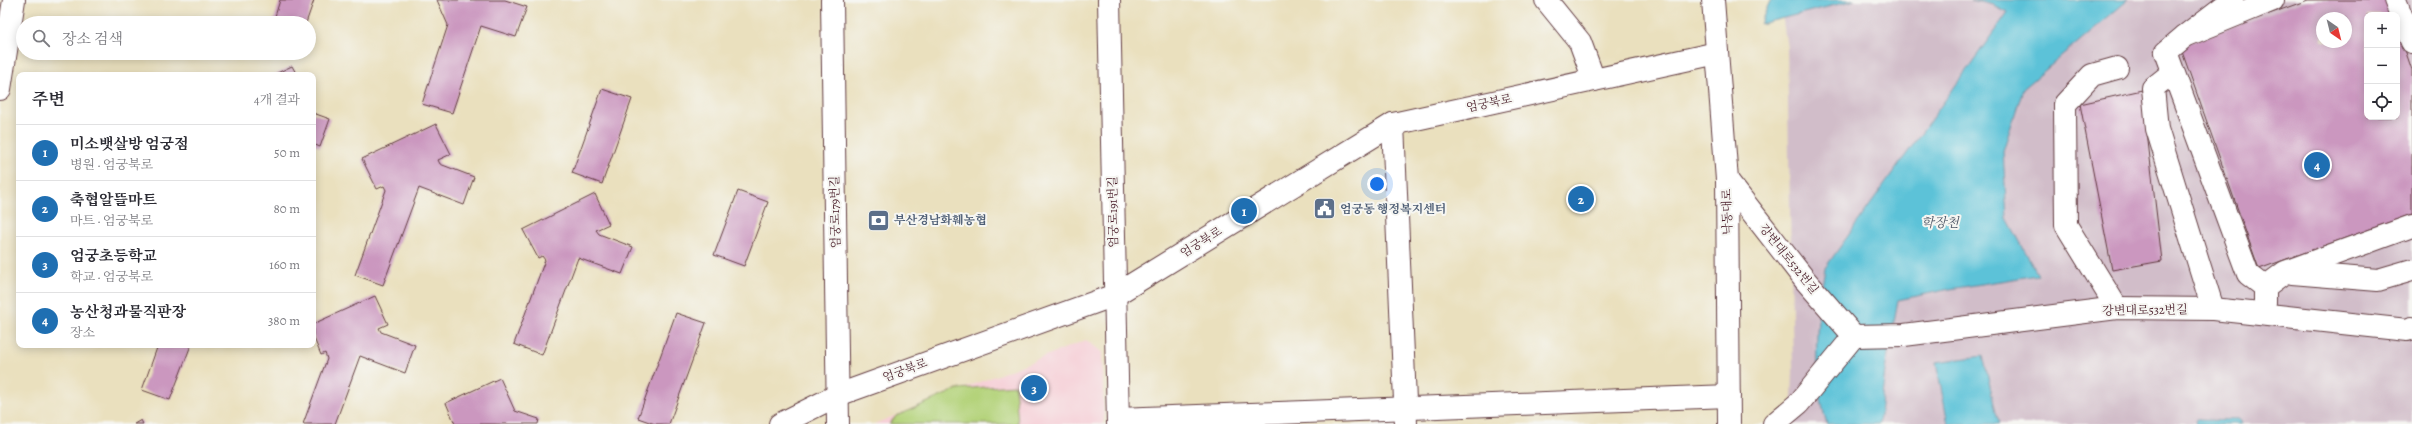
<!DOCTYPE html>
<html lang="ko">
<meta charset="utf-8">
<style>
:root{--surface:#fff;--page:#f2f2f3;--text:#2b2b33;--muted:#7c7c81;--line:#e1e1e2;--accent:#1f6fb2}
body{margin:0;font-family:Alegreya,"Noto Serif KR",serif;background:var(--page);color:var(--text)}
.controls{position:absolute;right:12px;top:12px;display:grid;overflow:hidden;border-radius:8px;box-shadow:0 2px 10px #0003}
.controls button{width:36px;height:36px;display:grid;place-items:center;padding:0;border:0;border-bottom:1px solid var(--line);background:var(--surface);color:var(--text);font:20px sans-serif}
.compass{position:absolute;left:2316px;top:12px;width:36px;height:36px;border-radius:50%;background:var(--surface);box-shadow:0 2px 10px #0003;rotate:145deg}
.you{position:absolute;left:1377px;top:184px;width:14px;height:14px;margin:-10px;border:3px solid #fff;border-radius:50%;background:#1a73e8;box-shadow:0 0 0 6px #1a73e833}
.badge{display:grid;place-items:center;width:26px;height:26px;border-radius:50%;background:var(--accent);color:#fff;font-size:13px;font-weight:700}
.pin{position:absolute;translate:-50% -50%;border:2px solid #fff;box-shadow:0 1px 4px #0006}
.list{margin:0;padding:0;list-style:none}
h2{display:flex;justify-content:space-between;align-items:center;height:52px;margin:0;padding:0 16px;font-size:17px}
h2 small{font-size:13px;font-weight:400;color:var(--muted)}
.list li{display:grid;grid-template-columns:26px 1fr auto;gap:12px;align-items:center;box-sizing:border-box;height:56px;padding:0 16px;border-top:1px solid var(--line)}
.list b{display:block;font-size:15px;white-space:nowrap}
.list p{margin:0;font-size:13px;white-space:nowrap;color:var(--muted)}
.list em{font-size:13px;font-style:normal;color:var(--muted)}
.icon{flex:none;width:22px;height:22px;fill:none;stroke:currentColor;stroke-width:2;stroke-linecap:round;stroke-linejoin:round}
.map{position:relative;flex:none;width:2412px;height:424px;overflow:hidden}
.search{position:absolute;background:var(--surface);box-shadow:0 2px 10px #0003;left:16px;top:16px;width:300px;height:44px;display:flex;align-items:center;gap:10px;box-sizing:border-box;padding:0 14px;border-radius:22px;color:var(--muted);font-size:15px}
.panel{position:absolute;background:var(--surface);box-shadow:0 2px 10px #0003;left:16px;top:72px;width:300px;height:276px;border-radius:8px}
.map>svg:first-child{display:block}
.built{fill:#f6cfd7}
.industrial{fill:#d1bdc9;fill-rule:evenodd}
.green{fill:#b4d37a;stroke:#7f7952}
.water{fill:#5bc2d8;stroke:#527082}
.building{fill:#cb97bf;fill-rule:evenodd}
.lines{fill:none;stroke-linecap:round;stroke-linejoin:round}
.minor-casing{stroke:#623c41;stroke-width:24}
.major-casing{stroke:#623c41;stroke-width:24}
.minor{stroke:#fff;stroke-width:22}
.major{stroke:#fff;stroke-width:22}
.labels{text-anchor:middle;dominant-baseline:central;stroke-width:4;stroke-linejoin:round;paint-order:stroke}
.street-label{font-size:12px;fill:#4a1f2b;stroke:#f6f6f2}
.service-label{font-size:12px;font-weight:bold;fill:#4e5e75;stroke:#f6f6f2;text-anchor:start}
.water-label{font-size:13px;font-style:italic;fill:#505868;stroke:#f6f6f2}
</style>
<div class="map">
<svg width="2412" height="424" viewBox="0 0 2412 424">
<rect width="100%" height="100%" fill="#f6f6f2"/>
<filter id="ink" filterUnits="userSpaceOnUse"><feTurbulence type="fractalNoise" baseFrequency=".025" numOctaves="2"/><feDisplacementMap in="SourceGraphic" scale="8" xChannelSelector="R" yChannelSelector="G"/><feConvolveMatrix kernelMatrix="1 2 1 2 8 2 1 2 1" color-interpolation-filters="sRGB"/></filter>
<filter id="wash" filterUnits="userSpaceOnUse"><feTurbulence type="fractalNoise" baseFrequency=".012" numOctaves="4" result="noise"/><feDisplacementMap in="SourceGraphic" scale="16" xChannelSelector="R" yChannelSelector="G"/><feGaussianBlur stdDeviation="0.9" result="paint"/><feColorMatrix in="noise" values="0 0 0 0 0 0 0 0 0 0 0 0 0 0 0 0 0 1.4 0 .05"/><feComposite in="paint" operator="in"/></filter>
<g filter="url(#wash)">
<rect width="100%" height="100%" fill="#eae0be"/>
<polygon class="built" points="1086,340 1102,352 1104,424 874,424"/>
<path class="industrial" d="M1780 0H2412V424H1791L1793 372 1787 48ZM2367 15H2397V117H2367ZM2322 18H2346V42H2322Z"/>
<polygon class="green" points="1015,385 1018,424 889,424 896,416 958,389"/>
<g class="water">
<polygon points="1772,0 1855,0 1760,24 1770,1"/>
<path d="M1971 0H2128L2023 89 2003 151 2007 218 2038 275 1950 289 1898 300 1885 370 1879 424H1827C1811 373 1816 319 1825 268L2008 12 1994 5Z"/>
<polygon points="1983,356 1999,424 1948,424 1936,362"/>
<polygon points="2196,419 2240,420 2242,424 2195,424"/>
</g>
<g id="blocks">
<g class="building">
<polygon points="280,0 314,0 306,23 273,23"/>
<polygon points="437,0 505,0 527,7 516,37 481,26 452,113 422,104 448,25"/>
<path d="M2308 0H2388L2393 15H2367V117H2397V27L2412 70V214L2259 269 2180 46ZM2322 18H2346V42H2322Z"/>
<polygon points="286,53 296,53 295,56"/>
<polygon points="292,66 297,75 273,75"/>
<polygon points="602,89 632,99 602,184 572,173"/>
<polygon points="2142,90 2162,261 2112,270 2080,104"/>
<polygon points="313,113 330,119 320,147 313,144"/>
<polygon points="436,124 451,154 438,160 440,164 474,177 464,205 419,188 383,285 355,275 386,190 384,186 377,189 362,159"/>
<polygon points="738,191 768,202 744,266 714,255"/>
<polygon points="595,194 609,224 596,230 599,234 633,247 622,274 578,258 542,355 514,344 545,260 542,256 538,258 523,230"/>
<polygon points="375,296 388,324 379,328 381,332 415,345 405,373 360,356 335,424 303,424 327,359 325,353 321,355 313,336 313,324"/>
<polygon points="676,313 706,323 669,424 655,424 638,418"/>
<polygon points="158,345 191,345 170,400 142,390"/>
<polygon points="500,378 515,411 539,419 538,424 455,424 446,403"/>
<polygon points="141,420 143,424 134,424"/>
</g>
</g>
</g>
<g filter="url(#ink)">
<use href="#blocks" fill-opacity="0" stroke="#623c41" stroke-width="1"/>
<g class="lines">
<defs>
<g id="minor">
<polyline points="832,0 838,424"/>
<polyline points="1109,0 1118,424"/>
<polyline points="1546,0 1580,42 1594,80"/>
<polyline points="2232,0 2185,36 2273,0"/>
<polyline points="2395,0 2412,42"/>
<polyline points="2185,36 2166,52 2248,274 2265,287"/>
<polyline points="2117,68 2092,75 2065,104 2066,225 2117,308"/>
<polyline points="2173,72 2153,88 2157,129 2213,309"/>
<polyline points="0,89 14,0"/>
<polyline points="1393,124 1406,424"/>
<polyline points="1727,180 1805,280 1854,336 1904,335 2117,308 2213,309 2407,330 2412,328"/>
<polyline points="2292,273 2378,280 2412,270"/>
<polyline points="2265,302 2265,287 2285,272 2412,226"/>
<polyline points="1118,419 1729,396"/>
<polyline points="780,424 838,395 1115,295 1393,124 1717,53"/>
<polyline points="1774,424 1799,403 1854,336"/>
</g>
<polyline id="major" points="1713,0 1727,180 1729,424"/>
</defs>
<use href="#minor" class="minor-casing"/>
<use href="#major" class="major-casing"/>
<use href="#minor" class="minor"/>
<use href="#major" class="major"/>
</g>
</g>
<defs>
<symbol id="civic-square" viewBox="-11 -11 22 22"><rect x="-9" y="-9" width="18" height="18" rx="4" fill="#5c6f8a" stroke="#f6f6f2"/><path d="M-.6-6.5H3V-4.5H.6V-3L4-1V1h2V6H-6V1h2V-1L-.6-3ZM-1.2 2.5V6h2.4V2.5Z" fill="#fff"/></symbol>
<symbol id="bank-square" viewBox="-11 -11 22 22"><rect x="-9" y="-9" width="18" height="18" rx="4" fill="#5c6f8a" stroke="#f6f6f2"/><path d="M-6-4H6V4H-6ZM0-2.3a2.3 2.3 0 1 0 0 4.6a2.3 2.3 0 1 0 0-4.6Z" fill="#fff"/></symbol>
</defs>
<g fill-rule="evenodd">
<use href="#civic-square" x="1312" y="196" width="25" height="25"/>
<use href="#bank-square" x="866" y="208" width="25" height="25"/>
</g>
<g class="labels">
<g class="street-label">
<text transform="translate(1489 103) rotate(-12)">엄궁북로</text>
<text transform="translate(835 212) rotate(-91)">엄궁로179번길</text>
<text transform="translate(1113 212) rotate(-91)">엄궁로191번길</text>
<text transform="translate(1727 212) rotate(-91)">낙동대로</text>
<text transform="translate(1201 242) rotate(-32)">엄궁북로</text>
<text transform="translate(1789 259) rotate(51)">강변대로532번길</text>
<text transform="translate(2145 310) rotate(-1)">강변대로532번길</text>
<text transform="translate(905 370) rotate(-20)">엄궁북로</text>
</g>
<g class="service-label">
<text x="1340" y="209">엄궁동 행정복지센터</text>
<text x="894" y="220">부산경남화훼농협</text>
</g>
<g class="water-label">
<text x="1940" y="222">학장천</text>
</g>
</g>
</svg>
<div class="controls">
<button>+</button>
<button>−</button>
<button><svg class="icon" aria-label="locate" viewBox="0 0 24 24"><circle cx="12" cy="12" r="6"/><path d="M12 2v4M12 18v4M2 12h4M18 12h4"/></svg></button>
</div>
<svg class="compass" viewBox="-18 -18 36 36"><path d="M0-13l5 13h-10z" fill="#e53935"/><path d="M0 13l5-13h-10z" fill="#7c7c81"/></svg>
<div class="you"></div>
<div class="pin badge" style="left:1244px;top:211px">1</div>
<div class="pin badge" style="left:1581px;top:199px">2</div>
<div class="pin badge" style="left:1034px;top:388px">3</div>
<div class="pin badge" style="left:2317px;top:165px">4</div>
<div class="search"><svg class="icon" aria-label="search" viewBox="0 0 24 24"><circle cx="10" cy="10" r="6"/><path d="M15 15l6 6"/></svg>장소 검색</div>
<section class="panel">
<h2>주변<small>4개 결과</small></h2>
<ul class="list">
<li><span class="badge">1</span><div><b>미소뱃살방 엄궁점</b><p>병원 · 엄궁북로</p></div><em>50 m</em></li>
<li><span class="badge">2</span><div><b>축협알뜰마트</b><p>마트 · 엄궁북로</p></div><em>80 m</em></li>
<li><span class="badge">3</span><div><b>엄궁초등학교</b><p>학교 · 엄궁북로</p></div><em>160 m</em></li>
<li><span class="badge">4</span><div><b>농산청과물직판장</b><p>장소</p></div><em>380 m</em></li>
</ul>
</section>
</div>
